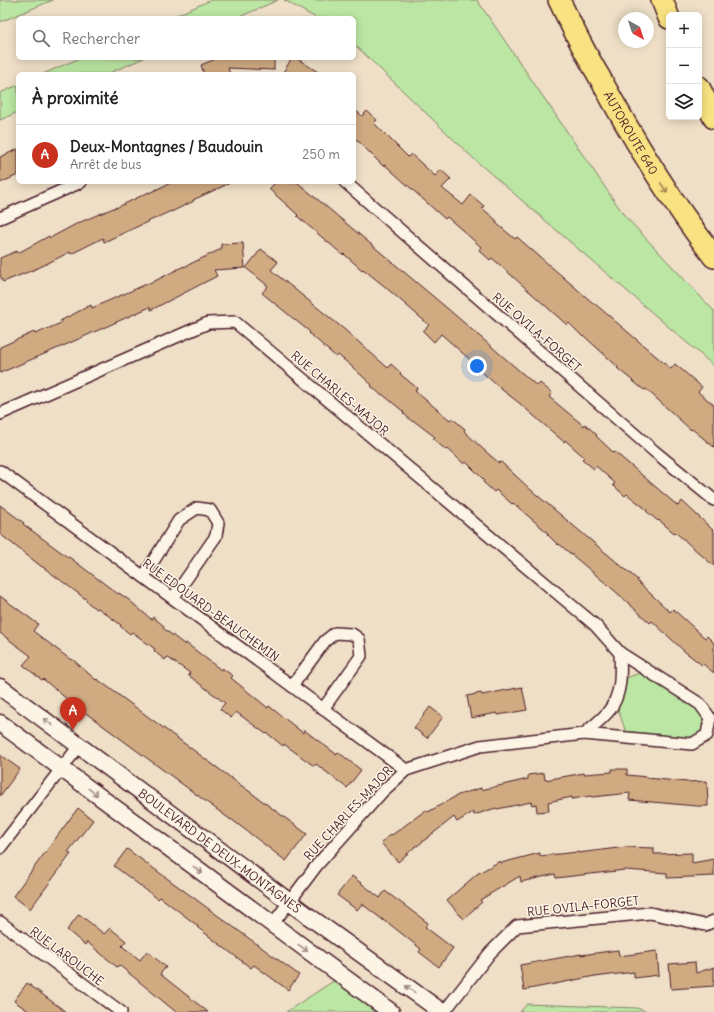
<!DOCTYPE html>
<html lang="fr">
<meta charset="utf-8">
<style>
:root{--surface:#fff;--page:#f6f6f6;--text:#222;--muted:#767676;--line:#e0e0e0;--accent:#c8321e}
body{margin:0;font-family:Delius,sans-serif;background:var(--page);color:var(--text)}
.controls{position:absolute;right:12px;top:12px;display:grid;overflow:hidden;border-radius:6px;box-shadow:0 2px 10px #0003}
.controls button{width:36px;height:36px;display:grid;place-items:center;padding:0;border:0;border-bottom:1px solid var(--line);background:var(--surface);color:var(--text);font:20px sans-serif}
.compass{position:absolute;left:618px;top:12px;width:36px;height:36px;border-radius:50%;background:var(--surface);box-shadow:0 2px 10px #0003;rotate:141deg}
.you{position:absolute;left:477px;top:366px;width:14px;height:14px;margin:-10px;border:3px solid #fff;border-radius:50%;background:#1a73e8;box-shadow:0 0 0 6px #1a73e833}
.badge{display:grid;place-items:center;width:26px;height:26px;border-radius:50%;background:var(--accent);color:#fff;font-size:13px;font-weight:700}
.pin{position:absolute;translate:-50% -33px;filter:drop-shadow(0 1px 2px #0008)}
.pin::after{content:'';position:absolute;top:21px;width:14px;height:12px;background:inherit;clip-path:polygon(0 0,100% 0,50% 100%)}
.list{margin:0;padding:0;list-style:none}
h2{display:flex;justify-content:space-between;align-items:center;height:52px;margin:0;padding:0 16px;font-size:17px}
h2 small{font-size:13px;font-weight:400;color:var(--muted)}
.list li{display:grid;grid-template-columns:26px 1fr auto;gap:12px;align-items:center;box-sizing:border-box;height:60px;padding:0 16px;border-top:1px solid var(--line)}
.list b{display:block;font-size:15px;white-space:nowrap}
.list p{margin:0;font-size:13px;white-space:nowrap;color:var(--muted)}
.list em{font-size:13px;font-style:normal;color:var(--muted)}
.icon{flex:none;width:22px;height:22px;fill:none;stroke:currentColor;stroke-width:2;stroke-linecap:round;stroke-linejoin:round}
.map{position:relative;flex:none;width:714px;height:1012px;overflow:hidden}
.search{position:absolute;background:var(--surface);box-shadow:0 2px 10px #0003;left:16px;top:16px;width:340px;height:44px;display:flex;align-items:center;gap:10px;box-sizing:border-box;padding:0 14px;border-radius:6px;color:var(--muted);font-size:15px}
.panel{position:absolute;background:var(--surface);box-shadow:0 2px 10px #0003;left:16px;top:72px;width:340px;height:112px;border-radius:6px}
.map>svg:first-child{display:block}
.green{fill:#bbe6a3;stroke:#828267}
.building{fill:#d0ab82;stroke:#4a1f2b}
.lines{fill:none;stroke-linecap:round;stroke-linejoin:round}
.street-casing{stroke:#4a1f2b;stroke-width:14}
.secondary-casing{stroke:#4a1f2b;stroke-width:19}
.highway-casing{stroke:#4a1f2b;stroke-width:24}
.street{stroke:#fcf5e5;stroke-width:11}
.secondary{stroke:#fcf5e5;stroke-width:16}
.highway{stroke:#f8e281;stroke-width:21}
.oneway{stroke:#a18056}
.oneway2{stroke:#a38a88}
.labels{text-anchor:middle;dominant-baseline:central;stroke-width:3;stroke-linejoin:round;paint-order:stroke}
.street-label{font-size:12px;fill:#4a1f2b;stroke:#fcf5e5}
</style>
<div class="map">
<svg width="714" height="1012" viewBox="0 0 714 1012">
<rect width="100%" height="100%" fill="#efdfc7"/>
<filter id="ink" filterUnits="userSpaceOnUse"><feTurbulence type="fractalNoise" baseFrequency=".025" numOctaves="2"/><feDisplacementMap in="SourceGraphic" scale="8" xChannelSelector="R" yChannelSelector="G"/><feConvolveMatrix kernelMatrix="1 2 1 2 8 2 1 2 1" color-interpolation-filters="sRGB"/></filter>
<g filter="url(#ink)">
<g class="green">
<polygon points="0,0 53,0 0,22"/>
<polygon points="211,0 278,0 237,18 170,18"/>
<polygon points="284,0 477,0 624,215 714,311 714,366 475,160 354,44 354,18 316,18"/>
<polygon points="80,58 144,58 107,74 43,74"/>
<polygon points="18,85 18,112 0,120 0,93"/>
<polygon points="647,670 710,718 707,735 692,744 628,738 615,701 621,680"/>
<polygon points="335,980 375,1012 286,1012"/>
<polygon points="527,1004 637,1008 647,1012 520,1012"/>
</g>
<g class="building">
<polygon points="218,58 274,58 274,70 228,68 230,74 204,74 201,65"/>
<polygon points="292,58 296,58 321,74 282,74"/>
<polygon points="354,109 362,116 367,111 377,120 374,123 408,157 411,154 435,176 441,170 451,179 442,188 463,205 471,195 484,206 482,208 497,221 496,223 515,239 517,237 593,303 594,303 671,369 675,364 702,387 698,392 714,405 714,447 692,429 691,430 646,389 644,390 617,368 618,367 584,336 583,337 569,323 567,325 492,258 490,260 479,250 481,247 462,230 447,217 445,219 385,165 383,166 354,137"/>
<polygon points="18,149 18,175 0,183 0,157"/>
<polygon points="172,182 232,182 193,200 194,201 171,212 171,211 104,242 103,238 71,254 70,252 38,268 3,282 0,275 0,258 17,251 18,253 49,236 50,238 78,223 116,207 116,208 149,192 149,193"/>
<polygon points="276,182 297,182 448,309 537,386 540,383 552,393 549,397 584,426 585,424 597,435 596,436 614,453 615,452 678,506 682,501 714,531 714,566 675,532 674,533 659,520 658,521 646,511 647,510 627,494 625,496 613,485 615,483 596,466 594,469 582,459 584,457 565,440 564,442 518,402 501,389 474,365 475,364 441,334 434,342 423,331 429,325 383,285 363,269 362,270 344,254 343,255 297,216 298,215 269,189"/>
<polygon points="243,243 245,268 214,270 217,276 151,310 150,307 63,346 0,373 0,347 34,332 35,334 61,323 60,321 91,305 92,308 149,283 149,284 184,266 184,267 221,249 221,244"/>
<polygon points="261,249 278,262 271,270 345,330 388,368 391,364 401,373 400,374 417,388 415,391 450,420 452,418 465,429 464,431 484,450 499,463 501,462 531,490 638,580 637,581 670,612 673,609 705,638 707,636 714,643 714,673 703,664 702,665 684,651 652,621 650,623 615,591 559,544 558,545 547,534 548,533 513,503 512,504 496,490 494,492 483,482 484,480 466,462 464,464 448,449 446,450 433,439 435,437 414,421 413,422 403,413 404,412 382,394 381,395 371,386 372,385 349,364 338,355 336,357 309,333 310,332 262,293 268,286 246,268"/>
<polygon points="0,505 24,523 23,524 69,558 69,557 118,594 119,593 129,600 152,620 153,617 164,626 163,628 185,645 186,643 221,670 222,668 233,676 231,678 268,708 269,706 303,733 304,730 336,754 338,752 361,770 347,788 316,764 314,766 284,744 283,746 267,733 266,734 236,712 231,718 220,709 225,703 188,675 190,673 167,657 165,660 154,651 155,649 132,632 130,634 120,626 121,625 98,608 96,609 86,601 87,600 43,567 42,567 0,534"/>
<polygon points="0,596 38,624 33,631 71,660 72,659 96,680 97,679 116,693 307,834 286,861 231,819 231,820 68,700 43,679 42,680 23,665 31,656 0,633"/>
<polygon points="522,687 527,710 498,715 497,713 471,718 467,696 481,693 482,695"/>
<polygon points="430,707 443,717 427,738 414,728"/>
<polygon points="0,755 20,769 0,796"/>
<polygon points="612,769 627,769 627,775 647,777 647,778 687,782 707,781 708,806 697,806 629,800 630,793 592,797 591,796 572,799 572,797 548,802 549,811 537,812 536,804 532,805 531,802 497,809 496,808 474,815 473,812 457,822 454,817 417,846 417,845 398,862 381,843 391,834 392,835 426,810 428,812 458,795 481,788 481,790 528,779 528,775 544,773 545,780 584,773 584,774 612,772"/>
<polygon points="78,808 93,820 68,852 71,854 30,909 13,896"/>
<polygon points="626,847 654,848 654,854 692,853 692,863 714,859 714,876 667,878 667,873 625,870 556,878 555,874 521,882 520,876 480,900 482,902 463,919 447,900 477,874 500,861 501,863 540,853 540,856 578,852 578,853"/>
<polygon points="127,849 299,975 288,990 254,965 251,968 231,953 197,927 198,926 160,897 158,899 114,866"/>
<polygon points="352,876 380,898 385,891 428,923 425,927 453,948 439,967 419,952 421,949 387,922 387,923 362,904 357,910 337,895"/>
<polygon points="79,914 104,934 110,928 126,941 122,946 140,960 147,951 166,967 160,974 208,1012 176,1012 119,965 117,967 87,942 85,945 67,930"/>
<polygon points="618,950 619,956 657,951 659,975 634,978 634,972 595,977 595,976 524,990 520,965 581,954 581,955"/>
<polygon points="695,962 696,973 714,967 714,986 671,989 669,964"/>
<polygon points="27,983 66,1012 30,1012 14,1001"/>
</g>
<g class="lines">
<defs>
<g id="street">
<polyline points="345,182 654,451 714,500"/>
<polyline points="0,218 81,182"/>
<polyline points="0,414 208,323 235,322 595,625 620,653 700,704 710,718 707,735 692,744 584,734 480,746 406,770 382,792 317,865 272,925"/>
<polyline points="0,471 406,770"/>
<polyline points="144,576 179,520 197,508 210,510 218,523 216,536 173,598"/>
<polyline points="292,686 325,641 335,633 352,634 359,639 361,656 323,709"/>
<path d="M584 734C592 727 601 720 608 712 622 695 621 674 620 653"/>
<polyline points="0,848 79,746"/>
<polyline points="0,922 121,1012"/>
<polyline points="444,1012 490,953 517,926 650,913 705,925 714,921"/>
</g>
<g id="secondary">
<path id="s1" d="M0 687 307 915 442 1012"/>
<polyline points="0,723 391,1012"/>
</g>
<g id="highway">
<path id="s2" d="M559 0C572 27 585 53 600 78 634 141 671 201 714 257"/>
<polyline points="662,0 669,18"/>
<polyline points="699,87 714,118"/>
</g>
</defs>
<use href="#street" class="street-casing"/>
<use href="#secondary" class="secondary-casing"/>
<use href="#highway" class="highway-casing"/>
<use href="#street" class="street"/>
<use href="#secondary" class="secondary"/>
<use href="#highway" class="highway"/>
</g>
<defs><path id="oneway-shaft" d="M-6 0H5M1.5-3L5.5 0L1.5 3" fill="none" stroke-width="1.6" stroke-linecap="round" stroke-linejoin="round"/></defs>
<use class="oneway" href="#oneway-shaft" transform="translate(664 188) rotate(57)"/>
<g class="oneway2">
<use href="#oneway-shaft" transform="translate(48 722) rotate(-143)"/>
<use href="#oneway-shaft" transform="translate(93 792) rotate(37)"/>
<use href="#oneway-shaft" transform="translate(198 870) rotate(37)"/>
<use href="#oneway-shaft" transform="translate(303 948) rotate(36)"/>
<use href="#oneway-shaft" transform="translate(410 989) rotate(-144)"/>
</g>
</g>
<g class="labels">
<g class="street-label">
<text stroke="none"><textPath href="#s2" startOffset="151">AUTOROUTE 640</textPath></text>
<text transform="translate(537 332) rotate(41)">RUE OVILA-FORGET</text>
<text transform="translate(340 393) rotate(40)">RUE CHARLES-MAJOR</text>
<text transform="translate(211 610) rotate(36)">RUE EDOUARD-BEAUCHEMIN</text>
<text transform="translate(348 813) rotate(-47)">RUE CHARLES-MAJOR</text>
<text stroke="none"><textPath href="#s1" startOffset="274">BOULEVARD DE DEUX-MONTAGNES</textPath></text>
<text transform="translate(583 906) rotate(-6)">RUE OVILA-FORGET</text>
<text transform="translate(67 956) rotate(37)">RUE LAROUCHE</text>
</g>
</g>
</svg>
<div class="controls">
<button>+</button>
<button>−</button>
<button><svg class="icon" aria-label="layers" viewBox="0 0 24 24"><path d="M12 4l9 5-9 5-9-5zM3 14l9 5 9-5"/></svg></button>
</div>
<svg class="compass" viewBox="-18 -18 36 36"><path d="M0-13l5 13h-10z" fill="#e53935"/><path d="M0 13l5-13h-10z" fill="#767676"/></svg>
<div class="you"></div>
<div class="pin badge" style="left:73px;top:730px">A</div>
<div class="search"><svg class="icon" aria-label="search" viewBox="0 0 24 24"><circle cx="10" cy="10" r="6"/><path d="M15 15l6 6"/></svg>Rechercher</div>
<section class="panel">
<h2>À proximité<small></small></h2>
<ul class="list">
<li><span class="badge">A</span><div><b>Deux-Montagnes / Baudouin</b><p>Arrêt de bus</p></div><em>250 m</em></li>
</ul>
</section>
</div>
